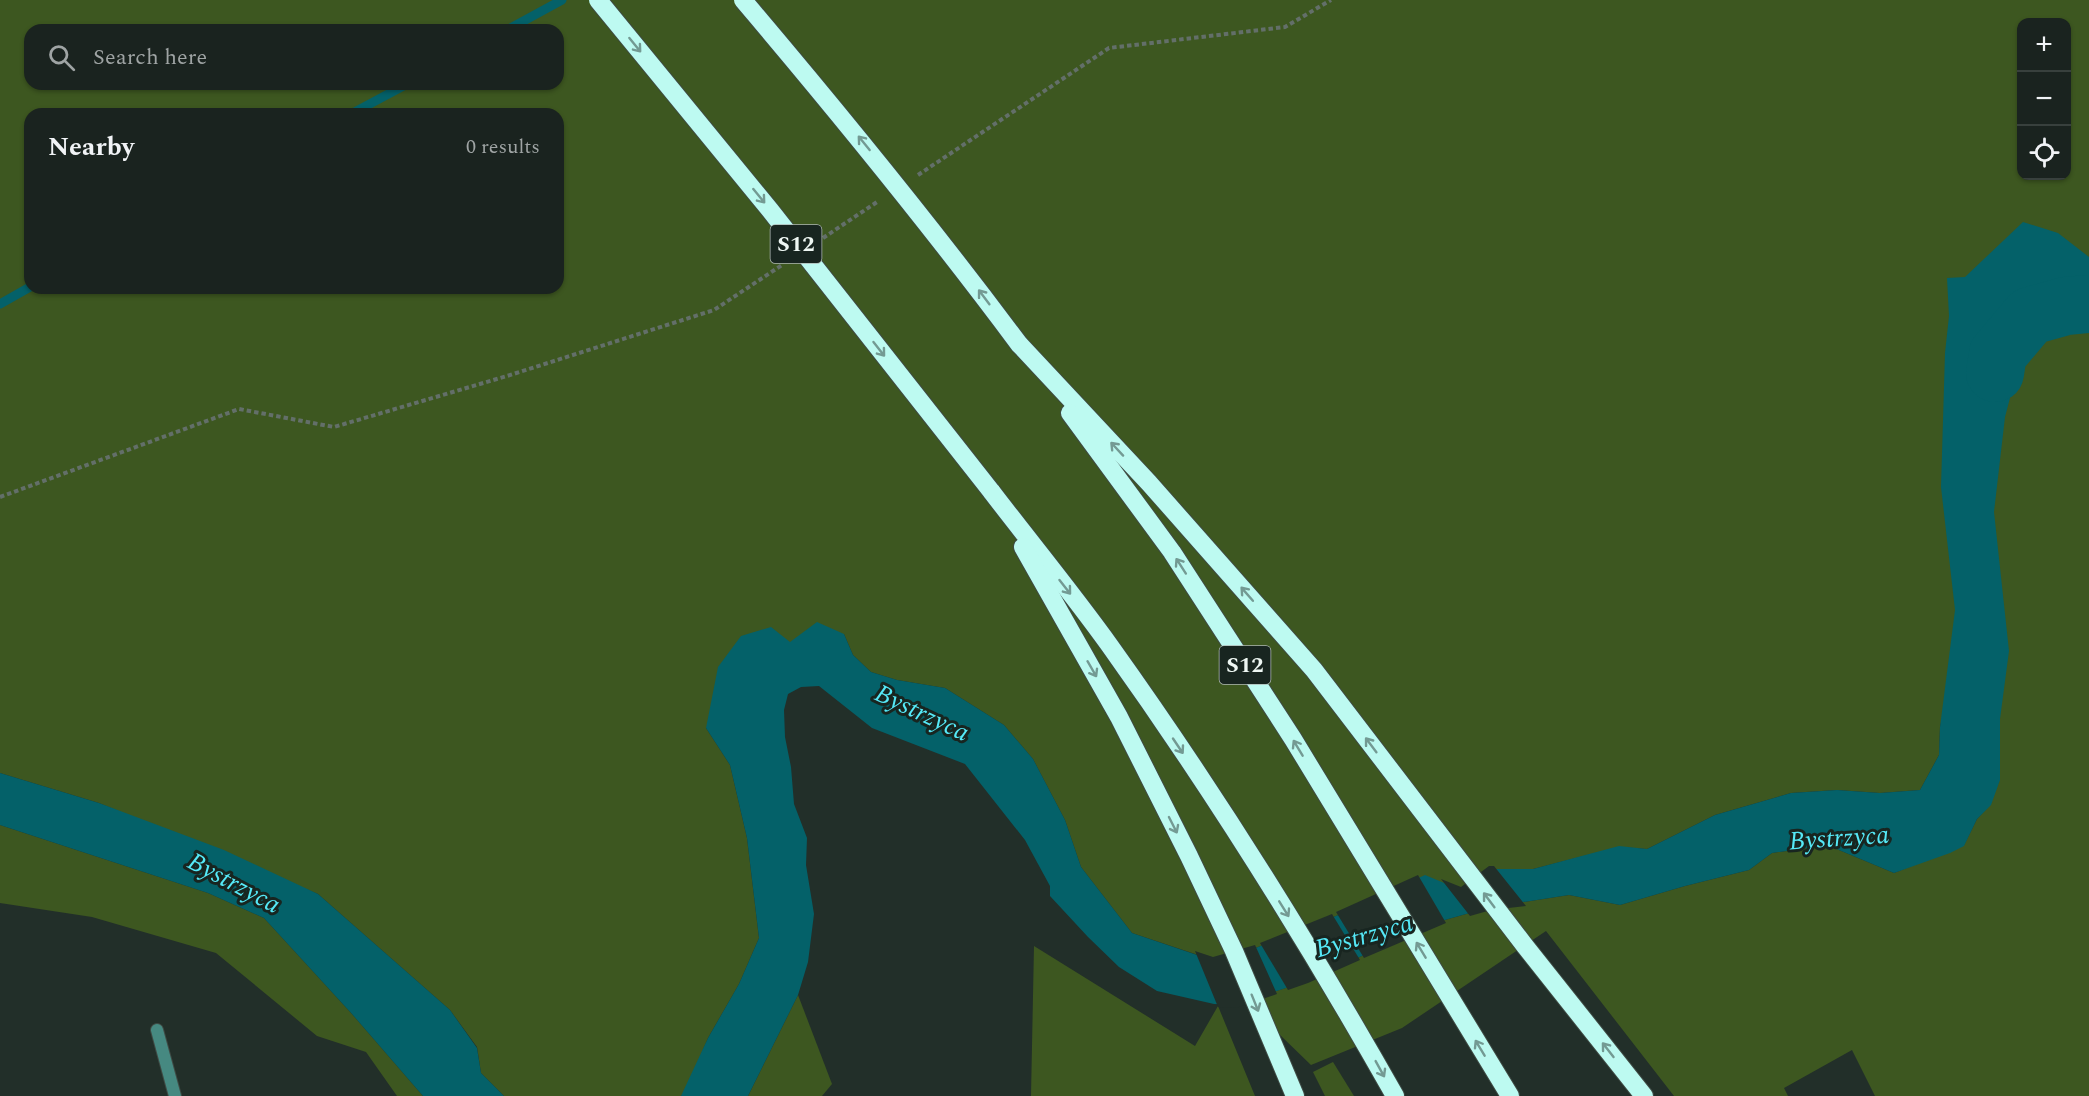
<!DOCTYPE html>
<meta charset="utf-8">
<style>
:root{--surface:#1a231f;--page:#272f2c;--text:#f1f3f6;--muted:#9fa4a4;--line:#38403d}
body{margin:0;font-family:Spectral,serif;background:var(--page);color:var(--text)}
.controls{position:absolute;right:18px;top:18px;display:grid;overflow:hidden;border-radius:12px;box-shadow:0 2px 4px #0004}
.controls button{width:54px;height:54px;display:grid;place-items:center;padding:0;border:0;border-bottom:2px solid var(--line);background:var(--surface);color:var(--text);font:30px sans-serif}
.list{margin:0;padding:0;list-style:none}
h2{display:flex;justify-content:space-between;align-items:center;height:78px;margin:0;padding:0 24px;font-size:26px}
h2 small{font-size:20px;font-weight:400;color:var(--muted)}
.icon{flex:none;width:33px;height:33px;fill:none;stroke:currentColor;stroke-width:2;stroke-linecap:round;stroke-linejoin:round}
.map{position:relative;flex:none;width:2089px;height:1096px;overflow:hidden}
.search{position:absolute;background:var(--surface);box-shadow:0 2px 4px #0004;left:24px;top:24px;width:540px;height:66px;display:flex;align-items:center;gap:15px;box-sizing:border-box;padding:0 21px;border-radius:18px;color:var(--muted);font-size:22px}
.panel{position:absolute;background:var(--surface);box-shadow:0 2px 4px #0004;left:24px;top:108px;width:540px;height:186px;border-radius:18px}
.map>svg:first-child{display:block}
.green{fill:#3d5720;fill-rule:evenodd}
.water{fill:#046169}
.pier{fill:#222f29}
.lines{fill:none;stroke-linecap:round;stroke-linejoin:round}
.stream{stroke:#046169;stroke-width:9}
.river{stroke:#046169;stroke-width:58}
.lane-casing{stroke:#3f4b45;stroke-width:14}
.highway-casing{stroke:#3f4b45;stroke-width:20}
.path{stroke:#636f69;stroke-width:4;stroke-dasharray:4.5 3;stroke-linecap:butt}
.lane{stroke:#468981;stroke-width:12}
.highway{stroke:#bdfaf1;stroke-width:18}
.highway-bridge-casing{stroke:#3f4b45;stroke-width:20;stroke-linecap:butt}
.highway-bridge{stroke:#bdfaf1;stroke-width:18}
.oneway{stroke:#739a93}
.labels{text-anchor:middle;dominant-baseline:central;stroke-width:6;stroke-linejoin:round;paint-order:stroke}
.shield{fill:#182520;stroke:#aeb8b4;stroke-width:1.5}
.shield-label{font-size:22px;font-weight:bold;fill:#eef7f3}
.water-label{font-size:26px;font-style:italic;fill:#55e9f7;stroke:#182520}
</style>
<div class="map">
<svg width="2089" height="1096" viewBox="0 0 2089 1096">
<rect width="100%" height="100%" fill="#222f29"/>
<g class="green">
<path d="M0 0H2089V1096H1875L1852 1050 1784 1088 1788 1096H1674L1546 931 1402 1028 1311 1065 1245 1001 1307 981 1434 923 1491 907 1569 895 1620 905 1685 886 1749 870 1772 853 1827 845 1894 873 1964 845 1977 819 1991 804 1944 709 1940 727 1939 755 1920 790 1880 793 1837 790 1791 793 1715 815 1647 849 1619 847 1533 869H1490L1461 890 1341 914 1248 951 1213 960 1132 933 1081 867 1065 820 1033 759 1004 725 945 688 897 680 871 672 853 655 844 634 706 728 730 765 747 838 759 938 739 984 708 1038 685 1092 681 1096H504L481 1073 477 1047 450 1010 318 894 99 803 0 773ZM2022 22H2066V176H2022ZM30 30H558V84H30ZM30 114H558V288H30Z"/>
<polygon points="0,825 208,893 264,918 352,1014 423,1096 397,1096 366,1052 317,1036 216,953 92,917 0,903"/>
<polygon points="1034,946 1195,1046 1218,1006 1255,1096 1031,1096"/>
<polygon points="798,995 832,1084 822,1096 748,1096"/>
<polygon points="1333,1062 1354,1096 1325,1096 1313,1072"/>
</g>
<g class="water">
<polygon points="2023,222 2058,233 2089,257 2089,328 2050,304 2038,317 2025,348 2004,379 2010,398 2005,417 1994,512 2009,651 2000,719 2000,780 1991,805 1977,819 1964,846 1950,853 1894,873 1827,845 1772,853 1749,870 1685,886 1620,905 1569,895 1491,907 1434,923 1307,981 1235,1005 1214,1004 1157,991 1119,967 1088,937 1050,896 1050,886 1025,840 965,764 872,728 819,686 801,687 788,694 784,710 785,737 791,767 794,804 807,838 806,865 814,914 808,962 798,995 748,1096 681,1096 708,1038 739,984 759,938 747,838 730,765 706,728 718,667 741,636 771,627 790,642 817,622 844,634 853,655 871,672 897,680 945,688 1004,725 1033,759 1065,820 1081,867 1132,933 1212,960 1248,951 1341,914 1425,875 1461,890 1490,869 1533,869 1619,846 1647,849 1715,815 1791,793 1837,790 1880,793 1920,790 1939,755 1940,727 1955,610 1941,487 1945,353 1949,316 1947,278 1965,277"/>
<polygon points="0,773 99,803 224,850 318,894 450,1010 477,1048 481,1073 504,1096 423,1096 352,1014 264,918 208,893 0,825"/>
</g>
<g class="pier">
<polygon points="1489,866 1494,866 1526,906 1491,910 1470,916 1441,879 1461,887"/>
<polygon points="1418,875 1446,923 1364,958 1336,912"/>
<polygon points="1332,914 1360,960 1308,983 1288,990 1260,943"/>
<polygon points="1255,945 1277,994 1236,1008 1218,1007 1195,951 1213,957"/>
</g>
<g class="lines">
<g class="stream">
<polyline points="507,30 562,0"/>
<polyline points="351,114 407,84"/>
<polyline points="0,304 30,287"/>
</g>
<polyline class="river" points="1995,373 1998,354 2030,316 2066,306 2089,304"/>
<defs>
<polyline id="lane" points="157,1030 175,1096"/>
<g id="highway">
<polyline points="1019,344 1149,483 1314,670 1525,946 1644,1096"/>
<polyline points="1070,413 1172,552 1293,739 1510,1096"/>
<path d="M991 491C1030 542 1072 593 1110 646 1213 790 1308 942 1395 1096"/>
<polyline points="1023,547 1119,717 1189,856 1234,951 1295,1096"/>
</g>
</defs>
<use href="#lane" class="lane-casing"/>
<use href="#highway" class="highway-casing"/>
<g class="path">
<polyline points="918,175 1109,48 1285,27 1331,0"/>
<polyline points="823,238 877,202"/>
<polyline points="0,497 239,409 334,427 507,376 714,310 782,265"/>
</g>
<use href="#lane" class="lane"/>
<use href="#highway" class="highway"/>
<defs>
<g id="highway-bridge">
<polyline points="598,0 770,210 991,491"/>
<path d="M743 0C838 112 931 226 1019 344"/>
</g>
</defs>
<use href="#highway-bridge" class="highway-bridge-casing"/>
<use href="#highway-bridge" class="highway-bridge"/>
</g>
<defs><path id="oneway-shaft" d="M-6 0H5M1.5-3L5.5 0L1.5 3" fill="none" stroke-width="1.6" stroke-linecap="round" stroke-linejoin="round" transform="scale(1.5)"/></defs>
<g class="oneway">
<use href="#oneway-shaft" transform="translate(635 45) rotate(51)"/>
<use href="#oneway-shaft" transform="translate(864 143) rotate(-129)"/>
<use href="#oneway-shaft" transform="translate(759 196) rotate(51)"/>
<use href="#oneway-shaft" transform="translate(984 297) rotate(-127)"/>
<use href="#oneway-shaft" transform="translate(879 349) rotate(52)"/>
<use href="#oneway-shaft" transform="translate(1117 449) rotate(-133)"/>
<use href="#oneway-shaft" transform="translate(1181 566) rotate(-123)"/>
<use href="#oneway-shaft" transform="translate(1065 587) rotate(52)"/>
<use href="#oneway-shaft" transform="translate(1247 594) rotate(-131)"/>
<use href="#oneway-shaft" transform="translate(1092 669) rotate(60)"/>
<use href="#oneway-shaft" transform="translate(1371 745) rotate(-127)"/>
<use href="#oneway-shaft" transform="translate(1178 746) rotate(56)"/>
<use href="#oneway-shaft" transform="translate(1298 748) rotate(-121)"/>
<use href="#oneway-shaft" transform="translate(1173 825) rotate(63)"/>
<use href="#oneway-shaft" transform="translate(1489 900) rotate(-127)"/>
<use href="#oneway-shaft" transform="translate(1284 909) rotate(58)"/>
<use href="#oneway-shaft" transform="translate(1421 950) rotate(-121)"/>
<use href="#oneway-shaft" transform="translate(1255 1003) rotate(68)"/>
<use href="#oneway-shaft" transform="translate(1480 1048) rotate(-121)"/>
<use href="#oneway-shaft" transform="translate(1608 1050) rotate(-128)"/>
<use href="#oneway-shaft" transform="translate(1380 1069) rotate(61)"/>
</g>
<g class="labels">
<g class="shield">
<rect x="770.5" y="225" width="51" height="38" rx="4.5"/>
<rect x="1219.5" y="646" width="51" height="38" rx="4.5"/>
</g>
<g class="shield-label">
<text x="796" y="244">S12</text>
<text x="1245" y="665">S12</text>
</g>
<g class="water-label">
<text transform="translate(922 713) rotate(25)">Bystrzyca</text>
<text transform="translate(1839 838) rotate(-4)">Bystrzyca</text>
<text transform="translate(234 883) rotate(28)">Bystrzyca</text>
<text transform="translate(1364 936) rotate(-16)">Bystrzyca</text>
</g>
</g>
</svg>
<div class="controls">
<button>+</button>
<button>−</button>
<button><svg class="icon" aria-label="locate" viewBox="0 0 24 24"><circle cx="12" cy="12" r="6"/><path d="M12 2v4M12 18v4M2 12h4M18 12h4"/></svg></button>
</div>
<div class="search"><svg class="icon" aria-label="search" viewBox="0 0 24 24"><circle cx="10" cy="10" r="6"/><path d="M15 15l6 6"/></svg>Search here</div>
<section class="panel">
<h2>Nearby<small>0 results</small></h2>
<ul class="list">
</ul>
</section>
</div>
